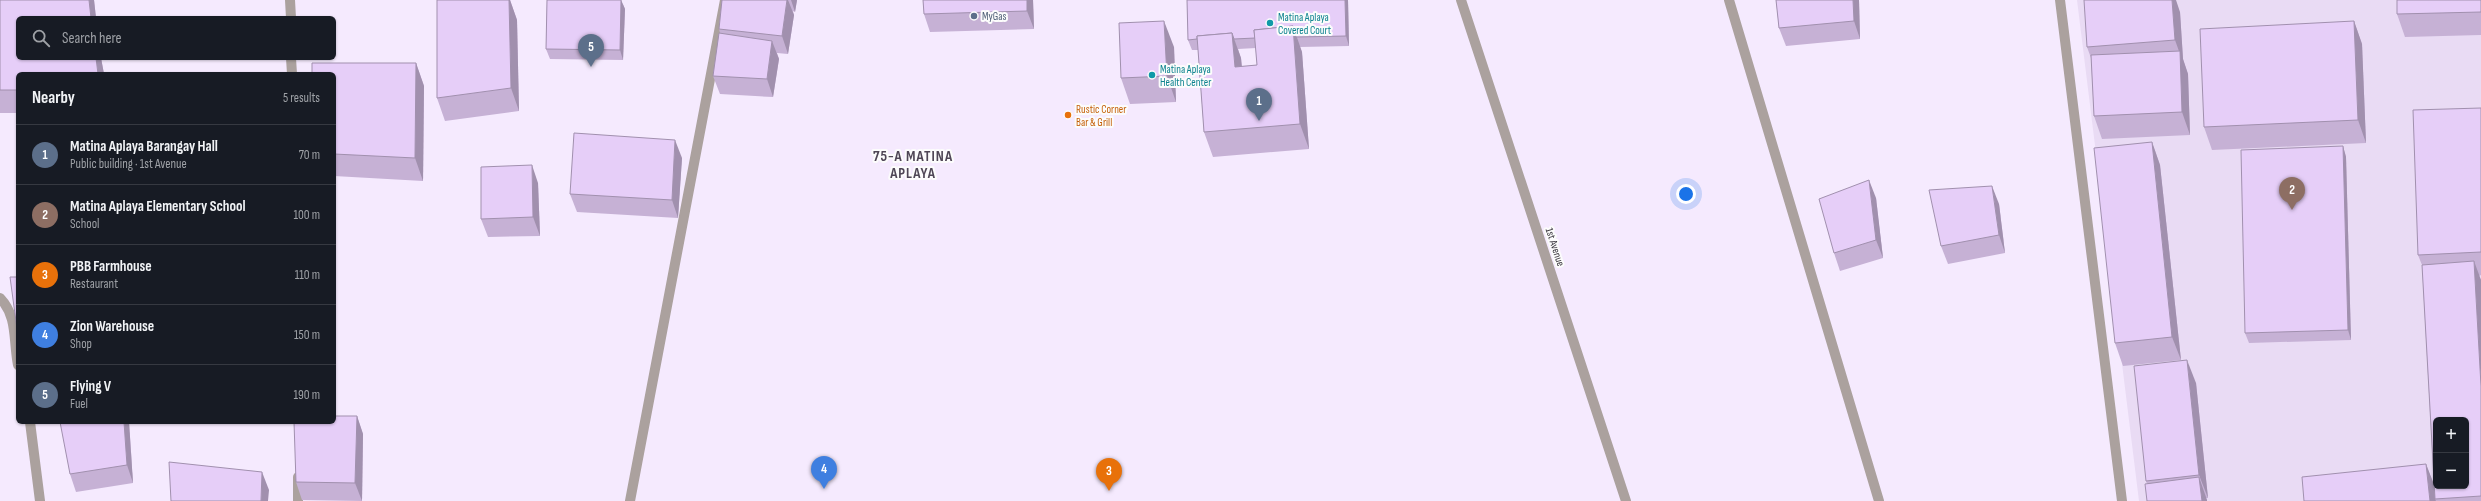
<!DOCTYPE html>
<meta charset="utf-8">
<style>
:root{--surface:#171b24;--page:#242831;--text:#f1f3f6;--muted:#9ea1a6;--line:#363941;--accent:#cf8b9a}
body{margin:0;font-family:"Sofia Sans Condensed",sans-serif;background:var(--page);color:var(--text)}
.controls{position:absolute;right:12px;bottom:12px;display:grid;overflow:hidden;border-radius:6px;box-shadow:0 1px 3px #0004}
.controls button{width:36px;height:36px;display:grid;place-items:center;padding:0;border:0;border-bottom:1px solid var(--line);background:var(--surface);color:var(--text);font:20px sans-serif}
.you{position:absolute;left:1686px;top:194px;width:14px;height:14px;margin:-10px;border:3px solid #fff;border-radius:50%;background:#1a73e8;box-shadow:0 0 0 6px #1a73e833}
.badge{display:grid;place-items:center;width:26px;height:26px;border-radius:50%;background:var(--accent);color:#fff;font-size:13px;font-weight:700}
.pin{position:absolute;translate:-50% -33px;filter:drop-shadow(0 1px 2px #0008)}
.pin::after{content:'';position:absolute;top:21px;width:14px;height:12px;background:inherit;clip-path:polygon(0 0,100% 0,50% 100%)}
.list{margin:0;padding:0;list-style:none}
h2{display:flex;justify-content:space-between;align-items:center;height:52px;margin:0;padding:0 16px;font-size:17px}
h2 small{font-size:13px;font-weight:400;color:var(--muted)}
.list li{display:grid;grid-template-columns:26px 1fr auto;gap:12px;align-items:center;box-sizing:border-box;height:60px;padding:0 16px;border-top:1px solid var(--line)}
.list b{display:block;font-size:15px;white-space:nowrap}
.list p{margin:0;font-size:13px;white-space:nowrap;color:var(--muted)}
.list em{font-size:13px;font-style:normal;color:var(--muted)}
.icon{flex:none;width:22px;height:22px;fill:none;stroke:currentColor;stroke-width:2;stroke-linecap:round;stroke-linejoin:round}
.map{position:relative;flex:none;width:2481px;height:501px;overflow:hidden}
.search{position:absolute;background:var(--surface);box-shadow:0 1px 3px #0004;left:16px;top:16px;width:320px;height:44px;display:flex;align-items:center;gap:10px;box-sizing:border-box;padding:0 14px;border-radius:6px;color:var(--muted);font-size:15px}
.panel{position:absolute;background:var(--surface);box-shadow:0 1px 3px #0004;left:16px;top:72px;width:320px;height:352px;border-radius:6px}
.map>svg:first-child{display:block}
.built{fill:#e9dbf4;fill-rule:evenodd}
.lines{fill:none;stroke-linecap:round;stroke-linejoin:round}
.minor{stroke:#aba19e;stroke-width:10}
.wall{fill:#c6b1d5;fill-rule:evenodd}
.shaded-wall{fill:#a190ae}
.building{fill:#e6cef8;stroke:#a190ae;fill-rule:evenodd}
.service-dot{fill:#5c6f8a;stroke:#fcfcfc;stroke-width:1.5}
.culture-dot{fill:#0f9aa8;stroke:#fcfcfc;stroke-width:1.5}
.food-dot{fill:#e8710a;stroke:#fcfcfc;stroke-width:1.5}
.labels{text-anchor:middle;dominant-baseline:central;stroke-width:4;stroke-linejoin:round;paint-order:stroke}
.service-label{font-size:11px;fill:#4e5e75;stroke:#fcfcfc;text-anchor:start}
.culture-label{font-size:11px;fill:#0d838f;stroke:#fcfcfc;text-anchor:start}
.food-label{font-size:11px;fill:#c56008;stroke:#fcfcfc;text-anchor:start}
.street-label{font-size:11px;fill:#39353d;stroke:#fcfcfc}
.district-label{font-size:15px;font-weight:bold;letter-spacing:1px;fill:#4f4656;stroke:#fcfcfc}
</style>
<div class="map">
<svg width="2481" height="501" viewBox="0 0 2481 501">
<rect width="100%" height="100%" fill="#f5eafe"/>
<path class="built" d="M2077 0H2481V501H2139ZM2436 420H2466V486H2436Z"/>
<g class="lines">
<g class="minor">
<polyline points="290,0 291,18"/>
<polyline points="1461,0 1626,501"/>
<polyline points="1729,0 1879,501"/>
<polyline points="2060,0 2122,501"/>
<polyline points="291,58 292,74"/>
<path d="M0 298C18 317 13 340 18 365"/>
<polyline points="30,422 40,501"/>
<polyline points="298,477 298,501"/>
<polyline points="630,501 725,0"/>
</g>
</g>
<g class="wall">
<polygon points="0,0 94,0 96,18 18,18 18,58 101,58 104,74 18,74 18,113 0,113"/>
<polygon points="437,0 510,0 517,20 519,111 445,121 437,98"/>
<polygon points="547,0 621,0 625,9 623,60 550,59 546,49"/>
<polygon points="722,0 797,0 795,12 793,11 794,15 788,54 777,53 779,59 773,97 720,94 713,76 720,33 719,29"/>
<polygon points="923,0 1033,0 1034,29 930,32 924,14"/>
<path d="M1187 0H1348L1349 46 1300 47 1302 52 1309 149 1213 157 1204 132 1198 50H1192L1188 40ZM1256 48 1257 65 1242 67 1241 58 1238 49Z"/>
<polygon points="1776,0 1859,0 1860,39 1786,46 1779,28"/>
<polygon points="2481,0 2481,35 2405,37 2397,14"/>
<polygon points="2180,12 2183,59 2188,74 2190,135 2102,139 2094,116 2091,58 2087,47"/>
<polygon points="2354,21 2362,44 2366,143 2212,150 2204,127"/>
<polygon points="1174,47 1176,102 1130,104 1121,78"/>
<polygon points="416,63 424,86 423,181 334,176 334,74"/>
<polygon points="2481,108 2481,275 2479,276 2481,280 2481,501 2304,501 2426,464 2434,486 2422,265 2418,255"/>
<polygon points="2152,142 2160,165 2181,360 2123,366 2115,343"/>
<polygon points="2343,146 2346,157 2351,340 2249,343 2245,333"/>
<polygon points="682,158 678,218 577,212 570,194"/>
<polygon points="538,183 540,236 488,237 481,219"/>
<polygon points="1876,198 1883,258 1840,271 1834,253"/>
<polygon points="1999,204 2005,253 1948,264 1941,246"/>
<polygon points="2196,383 2208,498 2206,498 2207,501 2147,501 2147,484 2146,481"/>
<polygon points="357,416 363,434 362,501 302,500 296,482"/>
<polygon points="129,422 133,483 76,492 70,474"/>
</g>
<g class="shaded-wall">
<polygon points="89,0 94,0 96,18 91,18"/>
<polygon points="509,0 510,0 517,20 519,111 511,88"/>
<polygon points="621,0 625,9 623,60 620,50"/>
<polygon points="787,0 788,0 794,15 788,54 782,36"/>
<polygon points="791,0 797,0 795,12"/>
<polygon points="1027,0 1033,0 1034,29 1027,11"/>
<polygon points="1345,0 1348,0 1349,46 1346,36"/>
<polygon points="1853,0 1859,0 1860,39 1854,21"/>
<polygon points="2172,0 2176,0 2180,12 2183,59 2188,74 2190,135 2182,112 2180,54 2175,40"/>
<polygon points="1164,21 1174,47 1176,102 1167,76"/>
<polygon points="2354,21 2362,44 2366,143 2358,120"/>
<polygon points="1293,26 1302,52 1309,149 1300,124"/>
<polygon points="1232,33 1241,58 1244,93 1235,67"/>
<polygon points="772,41 779,59 773,97 767,79"/>
<polygon points="96,58 101,58 104,74 98,74"/>
<polygon points="416,63 424,86 423,181 415,158"/>
<polygon points="675,140 682,158 678,218 672,200"/>
<polygon points="2152,142 2160,165 2181,360 2172,337"/>
<polygon points="2343,146 2346,157 2351,340 2348,330"/>
<polygon points="532,165 538,183 540,236 533,217"/>
<polygon points="1869,180 1876,198 1883,258 1876,240"/>
<polygon points="1992,186 1999,204 2005,253 1999,235"/>
<polygon points="2474,261 2481,280 2481,386"/>
<polygon points="2187,360 2196,383 2208,498 2199,475"/>
<polygon points="357,416 363,434 362,501 355,483"/>
<polygon points="124,422 129,422 133,483 127,465"/>
<polygon points="2426,464 2435,487 2435,499 2436,501 2430,501"/>
<polygon points="262,472 269,490 268,501 261,501"/>
<polygon points="2199,477 2207,500 2207,501 2202,501"/>
</g>
<g class="building">
<polygon points="0,0 89,0 91,18 18,18 18,58 96,58 98,74 18,74 18,90 0,90"/>
<polygon points="437,0 509,0 511,88 437,98"/>
<polygon points="547,0 621,0 620,50 546,49"/>
<polygon points="722,0 787,0 782,36 719,29"/>
<polygon points="923,0 1027,0 1027,11 924,14"/>
<polygon points="1187,0 1345,0 1346,36 1296,37 1293,26 1254,30 1255,38 1234,39 1232,33 1197,36 1197,39 1188,40"/>
<polygon points="1776,0 1853,0 1854,21 1779,28"/>
<polygon points="2084,0 2172,0 2175,40 2087,47"/>
<polygon points="2397,0 2481,0 2481,12 2397,14"/>
<polygon points="1164,21 1167,76 1121,78 1119,23"/>
<polygon points="2354,21 2358,120 2204,127 2200,29"/>
<polygon points="1293,26 1300,124 1204,132 1197,36 1232,33 1235,67 1257,65 1254,30"/>
<polygon points="719,33 772,41 767,79 713,76"/>
<polygon points="2180,51 2182,112 2094,116 2091,55"/>
<polygon points="312,63 416,63 415,158 334,154 334,74 312,74"/>
<polygon points="2481,108 2481,252 2418,255 2413,110"/>
<polygon points="574,133 675,140 672,200 570,194"/>
<polygon points="2152,142 2172,337 2115,343 2094,148"/>
<polygon points="2343,146 2348,330 2245,333 2241,150"/>
<polygon points="532,165 533,217 481,219 481,167"/>
<polygon points="1869,180 1876,240 1834,253 1819,199"/>
<polygon points="1992,186 1999,235 1941,246 1929,190"/>
<path d="M2474 261 2481 386V496L2435 499 2422 265ZM2436 420H2466V486H2436Z"/>
<polygon points="10,277 18,277 18,329 17,329"/>
<polygon points="2187,360 2199,475 2146,481 2134,366"/>
<polygon points="334,416 357,416 355,483 296,482 294,422 334,422"/>
<polygon points="60,422 124,422 127,465 70,474"/>
<polygon points="169,462 262,472 261,501 171,501"/>
<polygon points="2426,464 2430,501 2304,501 2302,477"/>
<polygon points="2199,477 2202,501 2147,501 2145,484"/>
</g>
<circle class="service-dot" cx="974" cy="16" r="4"/>
<g class="culture-dot">
<circle cx="1270" cy="23" r="4"/>
<circle cx="1152" cy="75" r="4"/>
</g>
<circle class="food-dot" cx="1068" cy="115" r="4"/>
<g class="labels">
<g class="service-label">
<text x="982" y="16">MyGas</text>
</g>
<g class="culture-label">
<text x="1278" y="17">Matina Aplaya<tspan x="1278" dy="13">Covered Court</tspan></text>
<text x="1160" y="69">Matina Aplaya<tspan x="1160" dy="13">Health Center</tspan></text>
</g>
<g class="food-label">
<text x="1076" y="109">Rustic Corner<tspan x="1076" dy="13">Bar &amp; Grill</tspan></text>
</g>
<g class="street-label">
<text transform="translate(1555 247) rotate(72)">1st Avenue</text>
</g>
<g class="district-label">
<text x="913" y="156">75-A MATINA<tspan x="913" dy="17">APLAYA</tspan></text>
</g>
</g>
</svg>
<div class="controls">
<button>+</button>
<button>−</button>
</div>
<div class="you"></div>
<div class="pin badge" style="left:1259px;top:121px;background:#5c6f8a">1</div>
<div class="pin badge" style="left:2292px;top:210px;background:#8d6e63">2</div>
<div class="pin badge" style="left:1109px;top:491px;background:#e8710a">3</div>
<div class="pin badge" style="left:824px;top:489px;background:#3f7fe0">4</div>
<div class="pin badge" style="left:591px;top:67px;background:#5c6f8a">5</div>
<div class="search"><svg class="icon" aria-label="search" viewBox="0 0 24 24"><circle cx="10" cy="10" r="6"/><path d="M15 15l6 6"/></svg>Search here</div>
<section class="panel">
<h2>Nearby<small>5 results</small></h2>
<ul class="list">
<li><span class="badge" style="background:#5c6f8a">1</span><div><b>Matina Aplaya Barangay Hall</b><p>Public building · 1st Avenue</p></div><em>70 m</em></li>
<li><span class="badge" style="background:#8d6e63">2</span><div><b>Matina Aplaya Elementary School</b><p>School</p></div><em>100 m</em></li>
<li><span class="badge" style="background:#e8710a">3</span><div><b>PBB Farmhouse</b><p>Restaurant</p></div><em>110 m</em></li>
<li><span class="badge" style="background:#3f7fe0">4</span><div><b>Zion Warehouse</b><p>Shop</p></div><em>150 m</em></li>
<li><span class="badge" style="background:#5c6f8a">5</span><div><b>Flying V</b><p>Fuel</p></div><em>190 m</em></li>
</ul>
</section>
</div>
